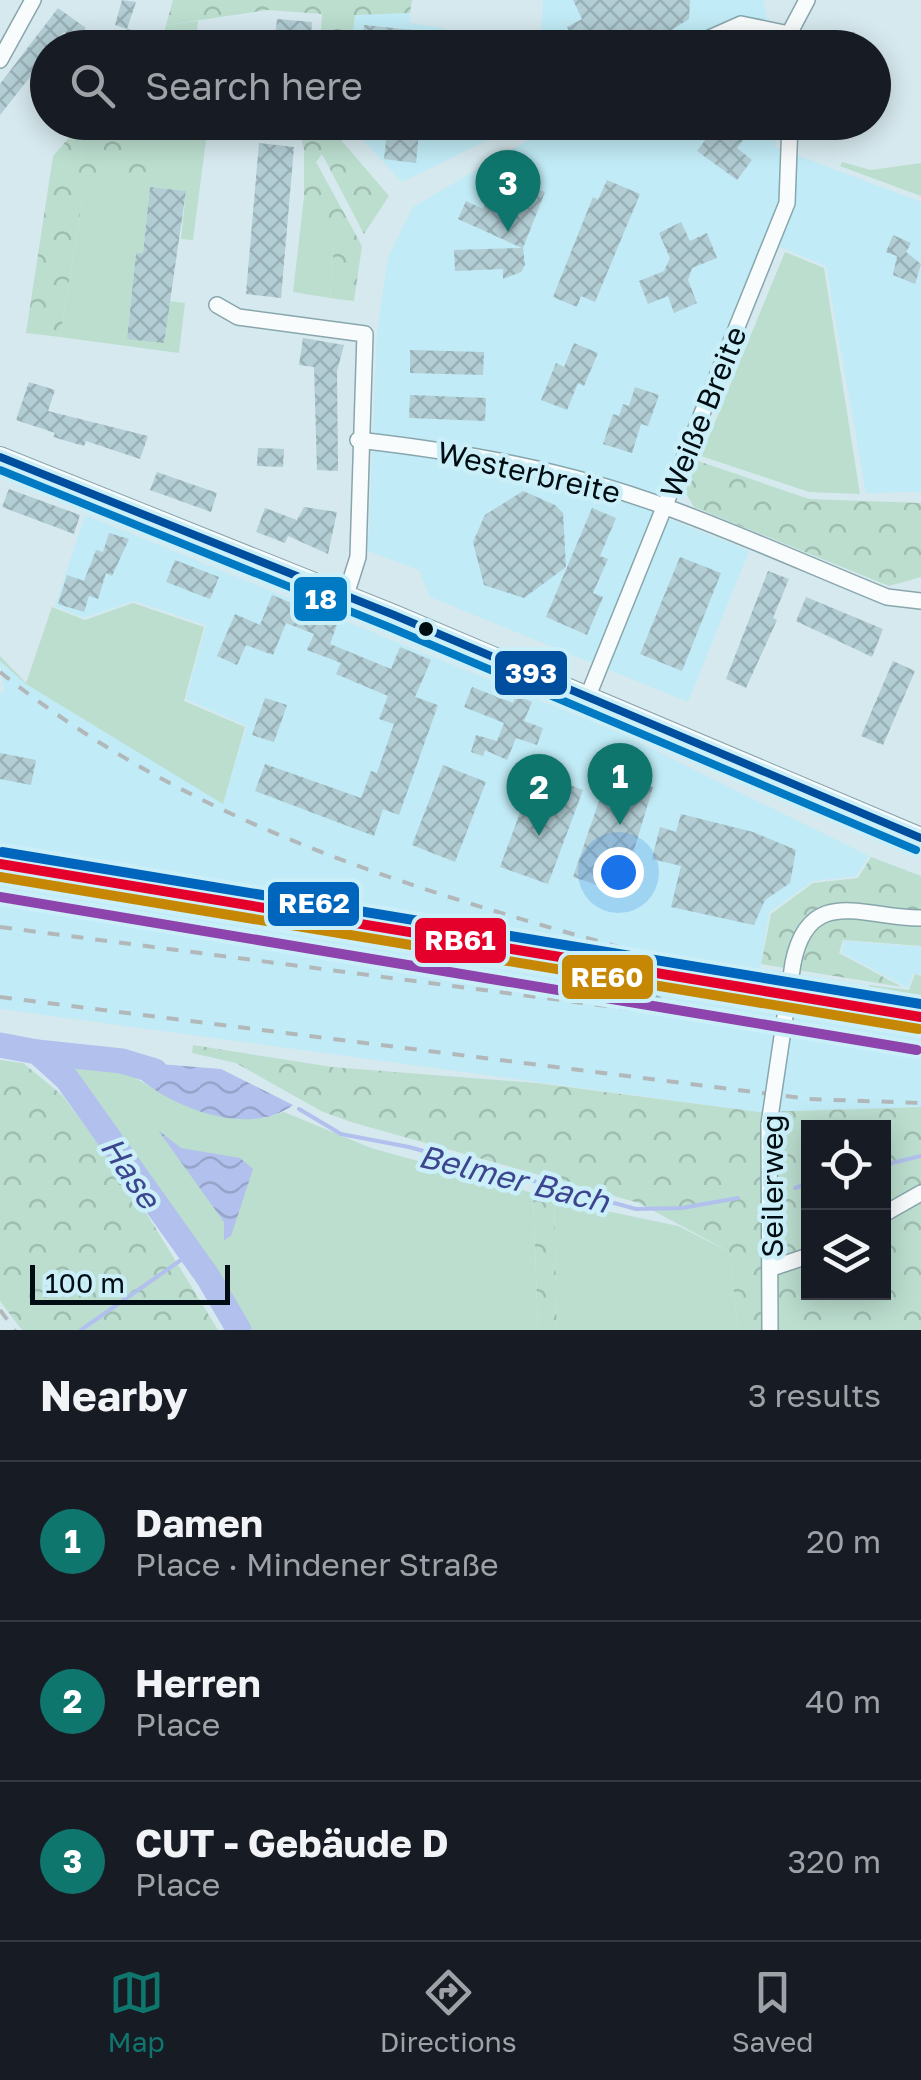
<!DOCTYPE html>
<meta charset="utf-8">
<style>
:root{--surface:#171b24;--page:#20242c;--text:#f1f3f6;--muted:#9ea1a6;--line:#363941;--accent:#0f766e}
body{margin:0;font-family:"Golos Text",sans-serif;background:var(--page);color:var(--text)}
.controls{position:absolute;right:30px;bottom:30px;display:grid;overflow:hidden;border-radius:0px;box-shadow:0 5px 25px #0003}
.controls button{width:90px;height:90px;display:grid;place-items:center;padding:0;border:0;border-bottom:2px solid var(--line);background:var(--surface);color:var(--text);font:50px sans-serif}
.scale{position:absolute;left:30px;bottom:25px;width:200px;box-sizing:border-box;padding-left:10px;border:5px solid #000e13;border-top:0;font-size:28px;line-height:35px;white-space:nowrap;color:#000e13;-webkit-text-stroke:8px #cbeff9;paint-order:stroke}
.you{position:absolute;left:618px;top:872px;width:35px;height:35px;margin:-25px;border:8px solid #fff;border-radius:50%;background:#1a73e8;box-shadow:0 0 0 15px #1a73e833}
.badge{display:grid;place-items:center;width:65px;height:65px;border-radius:50%;background:var(--accent);color:#fff;font-size:32px;font-weight:700}
.pin{position:absolute;translate:-50% -82px;filter:drop-shadow(0 2px 5px #0008)}
.pin::after{content:'';position:absolute;top:52px;width:35px;height:30px;background:inherit;clip-path:polygon(0 0,100% 0,50% 100%)}
.list{margin:0;padding:0;list-style:none}
h2{display:flex;justify-content:space-between;align-items:center;height:130px;margin:0;padding:0 40px;font-size:42px}
h2 small{font-size:32px;font-weight:400;color:var(--muted)}
.list li{display:grid;grid-template-columns:65px 1fr auto;gap:30px;align-items:center;box-sizing:border-box;height:160px;padding:0 40px;border-top:2px solid var(--line)}
.list b{display:block;font-size:38px;white-space:nowrap}
.list p{margin:0;font-size:32px;white-space:nowrap;color:var(--muted)}
.list em{font-size:32px;font-style:normal;color:var(--muted)}
.icon{flex:none;width:55px;height:55px;fill:none;stroke:currentColor;stroke-width:2;stroke-linecap:round;stroke-linejoin:round}
.map{position:relative;flex:none;width:921px;height:1330px;overflow:hidden}
.search{position:absolute;background:var(--surface);box-shadow:0 5px 25px #0003;left:30px;right:30px;top:30px;height:110px;display:flex;align-items:center;gap:25px;box-sizing:border-box;padding:0 35px;border-radius:55px;color:var(--muted);font-size:38px}
.sheet{height:610px;background:var(--surface)}
nav{display:flex;justify-content:space-around;align-items:center;box-sizing:border-box;height:140px;border-top:2px solid var(--line);background:var(--surface);font-size:28px;color:var(--muted)}
nav a{display:grid;justify-items:center;gap:5px}
nav .on{color:var(--accent)}
.map>svg:first-child{display:block}
.built{fill:#c1ebf6}
.green{fill:#bbdecf}
.forest{fill:url(#forest-crowns);fill-rule:evenodd}
.water{fill:url(#water-waves)}
.lines{fill:none;stroke-linecap:round;stroke-linejoin:round}
.stream{stroke:#b1c0ed;stroke-width:4}
.river{stroke:#b1c0ed;stroke-width:25}
.building{fill:url(#building-cross-hatch)}
.minor-casing{stroke:#88a6ad;stroke-width:18}
.major-casing{stroke:#88a6ad;stroke-width:22}
.minor{stroke:#f9fcfc;stroke-width:15}
.major{stroke:#f9fcfc;stroke-width:20}
.rail{stroke:#b2b8b9;stroke-width:4;stroke-dasharray:12 12;stroke-linecap:butt}
.minor-bridge-casing{stroke:#88a6ad;stroke-width:18;stroke-linecap:butt}
.minor-bridge{stroke:#f9fcfc;stroke-width:15}
.bus-1-casing{stroke:#cbeff9;stroke-width:15}
.bus-2-casing{stroke:#cbeff9;stroke-width:15}
.bus-1{stroke:#004f9f;stroke-width:8}
.bus-2{stroke:#007ac3;stroke-width:8}
.rail-1-casing{stroke:#cbeff9;stroke-width:18}
.rail-2-casing{stroke:#cbeff9;stroke-width:18}
.rail-3-casing{stroke:#cbeff9;stroke-width:18}
.rail-4-casing{stroke:#cbeff9;stroke-width:18}
.rail-1{stroke:#e4002b;stroke-width:10}
.rail-2{stroke:#c68804;stroke-width:10}
.rail-3{stroke:#0065bd;stroke-width:10}
.rail-4{stroke:#8e44ad;stroke-width:10}
.bus-dot{fill:#000e13;stroke:#cbeff9;stroke-width:4}
.labels{text-anchor:middle;dominant-baseline:central;stroke-width:9;stroke-linejoin:round;paint-order:stroke}
.street-label{font-size:30px;fill:#000e13;stroke:#cbeff9}
.water-label{font-size:32px;font-style:italic;fill:#3d458f;stroke:#cbeff9}
.line-badge{stroke:#cbeff9;stroke-width:4}
.badge-label{font-size:28px;text-anchor:middle;font-weight:bold;fill:#fff}
</style>
<div class="map">
<svg width="921" height="1330" viewBox="0 0 921 1330">
<defs>
<pattern id="forest-crowns" width="20" height="18" patternUnits="userSpaceOnUse" patternTransform="scale(2.5)"><rect width="20" height="18" fill="#bbdecf"/><path d="M2 6a3 3 0 1 1 6 0M12 15a3 3 0 1 1 6 0" fill="none" stroke="#9fbdb1"/></pattern>
<pattern id="water-waves" width="16" height="10" patternUnits="userSpaceOnUse" patternTransform="scale(2.5)"><rect width="16" height="10" fill="#b1c0ed"/><path d="M0 5q4-4 8 0t8 0" fill="none" stroke="#96a4ca"/></pattern>
<pattern id="building-cross-hatch" width="8" height="8" patternUnits="userSpaceOnUse" patternTransform="scale(2.5)"><rect width="8" height="8" fill="#b2cdd4"/><path d="M0 0l8 8M0 8l8-8" fill="none" stroke="#97afb5"/></pattern>
</defs>
<rect width="100%" height="100%" fill="#d6e9ee"/>
<g class="built">
<polygon points="543,0 763,0 773,47 541,48"/>
<polygon points="410,13 410,23 443,28 443,38 480,47 351,48 355,15"/>
<polygon points="559,122 775,123 775,147 921,202 921,492 866,493 826,266 763,240 652,512 749,551 688,702 430,597 419,570 368,551 377,333 388,258 413,207"/>
<polygon points="347,123 522,123 402,182"/>
<polygon points="85,515 622,734 869,856 856,876 813,881 769,912 760,968 866,985 864,1003 921,1013 921,1107 759,1112 0,1009 0,694 4,692 0,661 26,684 223,803 247,726 186,699 206,625 134,601 84,618 55,606"/>
<polygon points="844,941 921,947 921,975 913,973 908,988 842,953"/>
</g>
<g class="green">
<polygon points="198,21 195,47 160,47 166,25"/>
<polygon points="140,123 186,123 186,129 207,132 193,240 181,239 186,191 150,187 143,253 136,253 127,338 164,343 169,301 185,303 179,353 60,337 83,196 155,168"/>
<polygon points="842,162 871,170 921,163 921,196 840,166"/>
<polygon points="304,197 334,246 330,298 293,292"/>
<polygon points="785,252 824,268 860,494 809,492 701,456"/>
<polygon points="133,603 204,627 184,701 245,727 223,804 26,684 0,661 0,656 26,683 52,607 85,620"/>
<polygon points="915,974 921,976 921,1011 867,1001 869,985 909,990"/>
<polygon points="64,1059 128,1068 135,1078 176,1101 206,1112 264,1118 284,1112 371,1148 533,1193 538,1330 252,1330 150,1175"/>
<polygon points="554,1200 678,1226 730,1252 738,1330 557,1330"/>
</g>
<g class="forest">
<polygon points="173,0 412,0 410,13 355,15 351,47 320,47 322,14 268,10 166,25"/>
<polygon points="82,123 140,123 156,168 83,196 60,337 26,333 53,156"/>
<polygon points="297,123 341,123 335,133 389,196 364,234 322,154 316,162 362,246 354,301 330,298 334,246 304,197 304,149"/>
<polygon points="698,461 809,499 921,503 921,577 889,586 694,507 685,492"/>
<polygon points="871,857 921,876 921,946 843,940 839,953 902,987 761,964 771,914 813,883 858,878"/>
<path d="M193 1045 332 1067 537 1083 759 1112 921 1107V1330H738L730 1252 639 1203 351 1122 321 1111 236 1063 192 1053ZM808 1128H884V1292H808Z"/>
<polygon points="0,1060 23,1063 62,1095 129,1185 218,1330 22,1330 0,1301"/>
<polygon points="533,1193 554,1200 557,1330 538,1330"/>
</g>
<g class="water">
<path d="M122 1061 221 1069 293 1105C245 1141 154 1102 122 1061Z"/>
<polygon points="158,1130 181,1148 240,1158 253,1169 231,1236 224,1240 224,1222"/>
</g>
<g class="lines">
<g class="stream">
<polyline points="299,1109 341,1134 409,1147 636,1209 682,1208 738,1198"/>
<polyline points="884,1165 921,1156"/>
<polyline points="795,1188 808,1184"/>
<polyline points="81,1330 191,1253"/>
</g>
<g class="river">
<polyline points="0,1045 37,1052 67,1079 208,1277 239,1330"/>
<polyline points="37,1052 122,1061 155,1071"/>
</g>
</g>
<g class="building">
<polygon points="122,0 136,2 127,29 115,25"/>
<polygon points="573,0 690,0 689,19 643,48 577,48 567,27 582,19"/>
<polygon points="58,8 86,28 76,41 64,32 48,48 41,63 0,115 0,84"/>
<polygon points="277,19 312,22 310,48 274,48"/>
<polygon points="364,25 432,32 430,48 361,48"/>
<polygon points="127,29 156,36 154,48 123,48"/>
<polygon points="189,122 226,122 225,134 189,130"/>
<polygon points="388,122 420,122 416,163 384,159"/>
<polygon points="719,122 757,122 737,148 752,160 737,180 697,151"/>
<polygon points="259,143 294,147 281,298 246,294"/>
<polygon points="496,174 545,192 523,248 525,265 521,272 503,279 503,269 455,271 454,250 522,248 458,219 466,201 483,209"/>
<polygon points="607,180 640,194 595,302 581,296 577,307 553,297 593,197 598,200"/>
<polygon points="150,187 186,191 164,343 127,339 136,253 143,253"/>
<polygon points="681,222 690,241 707,233 717,258 692,268 688,280 697,303 674,313 668,296 648,304 639,281 664,271 670,258 659,233"/>
<polygon points="893,235 911,243 906,252 921,264 915,284 893,275 897,256 886,252"/>
<polygon points="303,338 344,345 337,371 338,471 317,470 314,367 299,365"/>
<polygon points="574,343 598,353 584,386 578,383 567,410 541,400 556,363 564,367"/>
<polygon points="410,350 484,352 483,375 410,373"/>
<polygon points="29,382 55,390 48,411 148,436 140,459 86,441 84,446 53,437 55,433 16,420"/>
<polygon points="635,387 659,395 648,426 641,424 632,453 603,444 613,414 619,416 623,404 629,406"/>
<polygon points="410,395 486,398 485,421 409,418"/>
<polygon points="258,448 284,449 283,467 257,466"/>
<polygon points="157,472 217,493 211,512 150,490"/>
<polygon points="9,489 80,515 74,534 2,507"/>
<polygon points="523,491 555,505 563,513 566,567 524,598 484,585 473,542 485,515"/>
<polygon points="304,507 337,512 328,554 288,536 285,543 256,532 265,508 297,520"/>
<polygon points="592,508 616,518 600,556 608,559 593,593 603,597 587,635 546,617"/>
<polygon points="109,533 129,539 112,576 106,573 98,599 89,596 84,612 58,604 67,575 84,581 96,550 103,552"/>
<polygon points="680,557 721,573 682,671 640,654"/>
<polygon points="175,560 219,577 210,599 166,582"/>
<polygon points="768,571 789,579 773,618 777,620 746,688 726,679"/>
<polygon points="272,595 338,622 330,644 391,669 400,647 431,660 415,697 438,705 399,815 383,809 374,836 255,791 265,764 361,798 371,771 377,773 394,724 379,719 388,696 336,674 341,663 307,650 314,634 286,623 273,655 246,645 237,665 217,656 235,614 260,625"/>
<polygon points="806,597 883,629 872,657 796,621"/>
<polygon points="893,661 915,671 883,745 861,736"/>
<polygon points="472,687 513,703 516,695 532,702 524,721 543,728 537,745 516,738 507,760 485,750 483,756 471,752 476,735 497,741 504,723 464,707"/>
<polygon points="265,698 287,705 274,742 252,735"/>
<polygon points="0,753 36,760 31,785 0,779"/>
<polygon points="443,765 486,782 455,862 412,845"/>
<polygon points="535,772 583,790 548,884 500,867"/>
<polygon points="609,772 653,787 621,893 573,877"/>
<polygon points="681,814 753,832 796,850 790,883 765,900 754,925 671,907 681,866 652,859 660,827 676,832"/>
<polygon points="623,984 655,989 654,995 661,996 660,1006 621,1000"/>
</g>
<g class="lines">
<defs>
<g id="minor">
<polyline points="687,48 741,24 789,34"/>
<polyline points="789,48 789,34 807,0"/>
<polyline points="0,60 33,0"/>
<polyline points="217,305 238,317 365,334 358,557 346,595"/>
<path d="M358 440C463 452 567 470 666 507 740 534 813 567 887 597L921 601"/>
<polyline points="588,696 787,203 790,122"/>
<path d="M793 963C809 883 866 919 921 918"/>
<polyline points="769,1124 770,1330"/>
<polyline points="884,1214 921,1193"/>
<polyline points="772,1268 808,1256"/>
</g>
<polyline id="major" points="0,457 394,615 921,838"/>
</defs>
<use href="#minor" class="minor-casing"/>
<use href="#major" class="major-casing"/>
<use href="#minor" class="minor"/>
<use href="#major" class="major"/>
<g class="rail">
<path d="M0 672C168 806 352 870 555 929 651 956 745 984 843 1003"/>
<polyline points="0,927 921,1047"/>
<polyline points="0,997 809,1099 921,1103"/>
<polyline points="0,1310 15,1330"/>
</g>
<defs>
<polyline id="minor-bridge" points="769,1124 793,963"/>
</defs>
<use href="#minor-bridge" class="minor-bridge-casing"/>
<use href="#minor-bridge" class="minor-bridge"/>
<defs>
<polyline id="bus-1" points="0,457 394,615 921,838"/>
<polyline id="bus-2" points="0,470 389,627 916,850"/>
</defs>
<use href="#bus-1" class="bus-1-casing"/>
<use href="#bus-2" class="bus-2-casing"/>
<use href="#bus-1" class="bus-1"/>
<use href="#bus-2" class="bus-2"/>
<defs>
<polyline id="rail-1" points="0,864 921,1017"/>
<polyline id="rail-2" points="0,877 919,1029"/>
<polyline id="rail-3" points="2,852 921,1004"/>
<polyline id="rail-4" points="0,897 917,1050"/>
</defs>
<use href="#rail-1" class="rail-1-casing"/>
<use href="#rail-2" class="rail-2-casing"/>
<use href="#rail-3" class="rail-3-casing"/>
<use href="#rail-4" class="rail-4-casing"/>
<use href="#rail-1" class="rail-1"/>
<use href="#rail-2" class="rail-2"/>
<use href="#rail-3" class="rail-3"/>
<use href="#rail-4" class="rail-4"/>
</g>
<circle class="bus-dot" cx="426" cy="629" r="9"/>
<g class="labels">
<g class="street-label">
<text transform="translate(703 412) rotate(-68)">Weiße Breite</text>
<text transform="translate(529 472) rotate(13)">Westerbreite</text>
<text transform="translate(772 1186) rotate(-90)">Seilerweg</text>
</g>
<g class="water-label">
<text transform="translate(131 1172) rotate(56)">Hase</text>
<text transform="translate(514 1178) rotate(14)">Belmer Bach</text>
</g>
</g>
<g class="line-badge">
<rect x="292" y="575" width="57" height="48" rx="10" fill="#007ac3"/>
<rect x="493" y="649" width="76" height="48" rx="10" fill="#004f9f"/>
<rect x="266" y="880" width="95" height="48" rx="10" fill="#0065bd"/>
<rect x="413" y="916" width="95" height="49" rx="10" fill="#e4002b"/>
<rect x="560" y="953" width="95" height="48" rx="10" fill="#c68804"/>
</g>
<g class="badge-label">
<text x="321" y="609">18</text>
<text x="531" y="683">393</text>
<text x="314" y="913">RE62</text>
<text x="460" y="950">RB61</text>
<text x="607" y="987">RE60</text>
</g>
</svg>
<div class="controls">
<button><svg class="icon" aria-label="locate" viewBox="0 0 24 24"><circle cx="12" cy="12" r="6"/><path d="M12 2v4M12 18v4M2 12h4M18 12h4"/></svg></button>
<button><svg class="icon" aria-label="layers" viewBox="0 0 24 24"><path d="M12 4l9 5-9 5-9-5zM3 14l9 5 9-5"/></svg></button>
</div>
<div class="scale">100 m</div>
<div class="you"></div>
<div class="pin badge" style="left:620px;top:825px">1</div>
<div class="pin badge" style="left:539px;top:836px">2</div>
<div class="pin badge" style="left:508px;top:232px">3</div>
<div class="search"><svg class="icon" aria-label="search" viewBox="0 0 24 24"><circle cx="10" cy="10" r="6"/><path d="M15 15l6 6"/></svg>Search here</div>
</div>
<section class="sheet">
<h2>Nearby<small>3 results</small></h2>
<ul class="list">
<li><span class="badge">1</span><div><b>Damen</b><p>Place · Mindener Straße</p></div><em>20 m</em></li>
<li><span class="badge">2</span><div><b>Herren</b><p>Place</p></div><em>40 m</em></li>
<li><span class="badge">3</span><div><b>CUT - Gebäude D</b><p>Place</p></div><em>320 m</em></li>
</ul>
</section>
<nav>
<a class="on"><svg class="icon" aria-label="map" viewBox="0 0 24 24"><path d="M3 6l6-2 6 2 6-2v14l-6 2-6-2-6 2zM9 4v14M15 6v14"/></svg>Map</a>
<a><svg class="icon" aria-label="directions" viewBox="0 0 24 24"><path d="M12 3l9 9-9 9-9-9zM9 14v-3h6M13 9l2 2-2 2"/></svg>Directions</a>
<a><svg class="icon" aria-label="saved" viewBox="0 0 24 24"><path d="M7 4h10v16l-5-4-5 4z"/></svg>Saved</a>
</nav>
